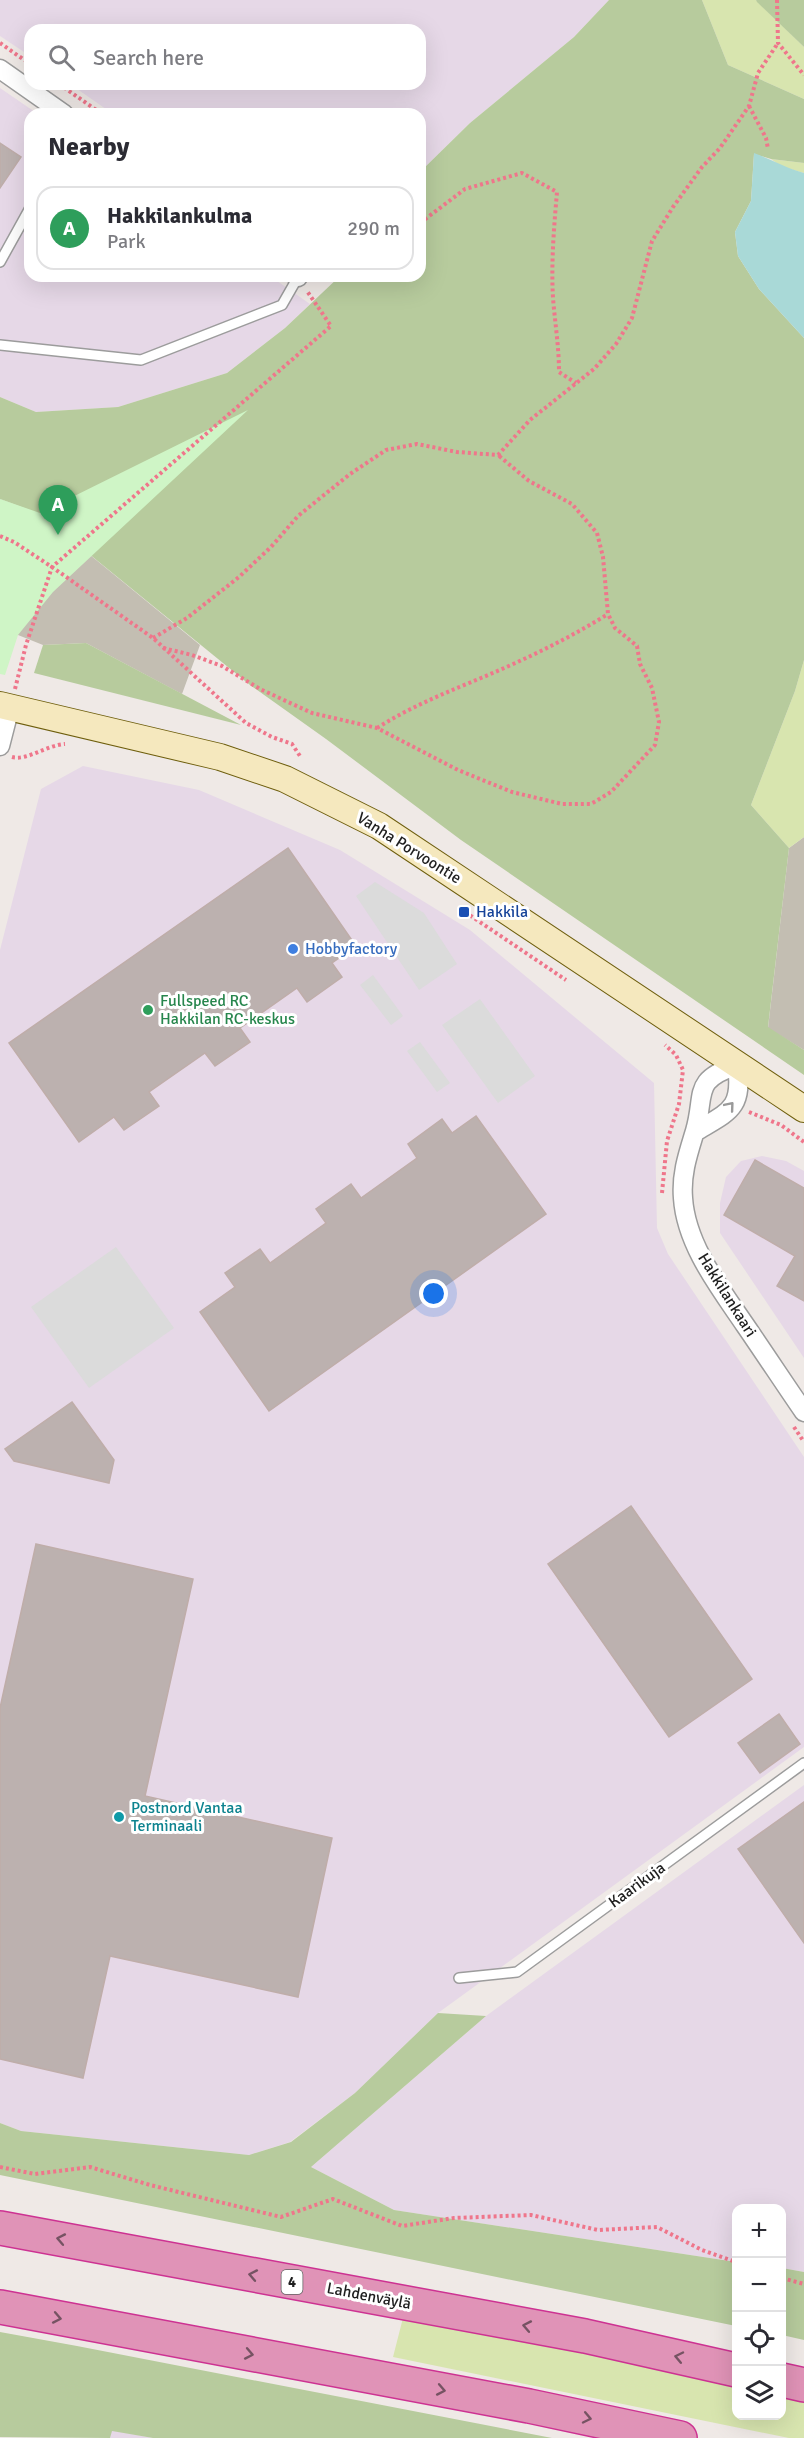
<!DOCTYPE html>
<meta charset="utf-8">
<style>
:root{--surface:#fff;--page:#f2f2f3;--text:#2b2b33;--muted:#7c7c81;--line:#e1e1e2;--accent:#be1040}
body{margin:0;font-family:Signika,sans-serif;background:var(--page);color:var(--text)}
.controls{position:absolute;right:18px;bottom:18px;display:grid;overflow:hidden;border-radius:12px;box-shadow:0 6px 24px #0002}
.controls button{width:54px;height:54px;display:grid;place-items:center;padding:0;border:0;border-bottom:2px solid var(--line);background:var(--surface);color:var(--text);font:30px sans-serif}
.you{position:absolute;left:434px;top:1294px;width:21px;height:21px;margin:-15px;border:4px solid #fff;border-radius:50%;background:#1a73e8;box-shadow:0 0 0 9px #1a73e833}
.badge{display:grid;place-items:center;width:39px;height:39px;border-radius:50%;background:var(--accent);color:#fff;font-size:20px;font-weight:700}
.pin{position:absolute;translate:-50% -50px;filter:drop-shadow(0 2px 3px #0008)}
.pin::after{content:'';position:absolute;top:32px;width:21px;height:18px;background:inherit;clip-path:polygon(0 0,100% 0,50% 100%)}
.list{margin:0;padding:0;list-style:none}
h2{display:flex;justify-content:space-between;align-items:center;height:78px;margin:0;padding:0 24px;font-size:26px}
h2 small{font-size:20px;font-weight:400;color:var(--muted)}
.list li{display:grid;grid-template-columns:39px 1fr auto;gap:18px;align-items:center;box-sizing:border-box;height:84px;margin:0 12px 12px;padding:0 12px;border:2px solid var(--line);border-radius:18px}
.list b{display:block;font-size:22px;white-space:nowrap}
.list p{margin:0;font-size:20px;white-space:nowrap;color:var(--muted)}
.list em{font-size:20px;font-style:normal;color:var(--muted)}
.icon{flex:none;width:33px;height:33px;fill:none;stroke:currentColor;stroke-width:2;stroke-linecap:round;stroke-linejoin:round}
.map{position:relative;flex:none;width:804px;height:2438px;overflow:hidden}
.search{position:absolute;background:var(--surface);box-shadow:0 6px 24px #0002;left:24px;top:24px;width:402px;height:66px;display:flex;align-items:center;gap:15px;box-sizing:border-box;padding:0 21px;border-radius:18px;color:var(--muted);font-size:22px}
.panel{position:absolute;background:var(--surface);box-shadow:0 6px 24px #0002;left:24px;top:108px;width:402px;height:174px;border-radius:18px}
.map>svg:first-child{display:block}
.industrial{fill:#e6d8e7}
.construction{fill:#c3beb2}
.grass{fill:#d8e5af}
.forest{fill:#b7cb9d}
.park{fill:#cff5c6}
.parking{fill:#dbdbdb}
.water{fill:#a9d9d7}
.building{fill:#bcb1af;stroke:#bfada9;stroke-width:1.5}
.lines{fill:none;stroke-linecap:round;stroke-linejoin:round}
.lane-casing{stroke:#9c9c9c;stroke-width:12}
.street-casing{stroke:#9c9c9c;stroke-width:21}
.secondary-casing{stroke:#6e5e0d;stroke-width:28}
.highway-casing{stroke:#cd3292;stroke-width:36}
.path{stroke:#ef768b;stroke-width:4;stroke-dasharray:3 3;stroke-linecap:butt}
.lane{stroke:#fff;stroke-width:9}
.street{stroke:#fff;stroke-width:18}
.secondary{stroke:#f5e8be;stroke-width:26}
.highway{stroke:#e093b7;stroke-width:33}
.oneway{stroke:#9a9a9a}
.oneway2{stroke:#765363}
.transit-dot{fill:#1a4fb4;stroke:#fff;stroke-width:2}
.shop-dot{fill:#3f7fe0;stroke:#fff;stroke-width:2}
.leisure-dot{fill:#2e9e5b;stroke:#fff;stroke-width:2}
.culture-dot{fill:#0f9aa8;stroke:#fff;stroke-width:2}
.labels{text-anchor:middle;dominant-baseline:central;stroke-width:6;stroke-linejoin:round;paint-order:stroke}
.shield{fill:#fff;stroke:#626262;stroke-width:1.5}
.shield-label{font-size:15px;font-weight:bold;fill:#1f1f1f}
.street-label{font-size:16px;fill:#1f1f1f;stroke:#fff}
.transit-label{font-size:16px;fill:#164399;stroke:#fff;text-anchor:start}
.shop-label{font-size:16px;fill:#366cbe;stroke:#fff;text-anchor:start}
.leisure-label{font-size:16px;fill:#27864d;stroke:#fff;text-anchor:start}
.culture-label{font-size:16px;fill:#0d838f;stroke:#fff;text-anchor:start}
</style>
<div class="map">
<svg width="804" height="2438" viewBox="0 0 804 2438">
<rect width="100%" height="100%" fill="#efe9e6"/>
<g class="industrial">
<polygon points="0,0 609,0 574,37 470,123 420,172 420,114 113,114 70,84 420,84 420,30 30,30 30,56 0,36"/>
<polygon points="0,88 38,114 30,114 30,276 270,276 310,304 285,328 227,373 118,407 36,412 0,397"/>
<polygon points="83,766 199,790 340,850 470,930 654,1083 657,1228 668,1254 804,1457 804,1747 438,2013 355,2093 290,2142 249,2155 21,2131 0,2123 0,950 41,789"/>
<polygon points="762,1156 786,1161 804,1171 804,1358 720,1233 720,1203 726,1177 741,1161"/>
<polygon points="804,1785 804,2272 782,2268 782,2208 736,2208 736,2262 394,2210 311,2167 486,2016"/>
<polygon points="111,2430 153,2438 110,2438"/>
</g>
<g class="construction">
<polygon points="0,499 40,514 200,645 182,694 86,643 43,645 18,635 0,547"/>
<polygon points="804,837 804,1050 768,1028 789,848"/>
</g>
<g class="grass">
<polygon points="702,0 756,0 804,47 804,99 728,65"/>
<polygon points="771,159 804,163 804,173 782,167"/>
<polygon points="804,660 804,837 789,848 751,805 795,691"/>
<polygon points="404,2314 736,2383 736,2416 782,2416 782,2392 804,2397 804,2438 789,2438 393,2357"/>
</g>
<g class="forest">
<polygon points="609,0 702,0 728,65 804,99 804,163 771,159 754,154 751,201 735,232 738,256 759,289 804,338 804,660 795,691 751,805 789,848 768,1027 804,1050 804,1075 461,840 326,739 250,685 40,514 0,499 0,397 36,412 118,407 227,373 285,328 340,276 420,276 420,172 470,123 574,37"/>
<polygon points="756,0 804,0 804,47 757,2"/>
<polygon points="86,643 241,725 34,673 43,645"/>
<polygon points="438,2013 486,2016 311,2167 394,2210 736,2262 736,2326 0,2175 0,2123 21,2131 249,2155 291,2142 355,2093"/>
<polygon points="782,2268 804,2272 804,2340 782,2335"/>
<polygon points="0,2332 77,2346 552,2438 153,2438 112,2431 110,2438 0,2437"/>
</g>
<polygon class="park" points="248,410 53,592 18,635 5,675 0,674 0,499 40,513"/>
<g class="parking">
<polygon points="375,882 424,913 457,964 419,990 356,896"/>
<polygon points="373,975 403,1016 391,1025 360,985"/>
<polygon points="480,999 535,1076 498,1103 442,1025"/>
<polygon points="420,1042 450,1083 437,1092 407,1051"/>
<polygon points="116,1247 174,1328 89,1388 31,1307"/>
</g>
<path class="water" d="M754 153C772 160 786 168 804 173V338L759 289 738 256 735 232 751 201Z"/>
<g class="building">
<polygon points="0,143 21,157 0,188"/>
<polygon points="288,848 356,946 332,963 342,977 307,1002 297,988 240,1028 250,1042 215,1066 205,1053 149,1092 159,1106 124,1130 114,1117 79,1142 9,1043"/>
<polygon points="476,1116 546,1214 269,1411 200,1312 235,1287 225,1273 260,1249 270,1263 326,1223 316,1209 351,1184 361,1198 417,1158 408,1144 442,1119 452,1133"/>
<polygon points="755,1160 804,1188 804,1301 777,1286 795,1256 724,1215"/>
<polygon points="72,1402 114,1460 109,1483 14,1461 5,1449"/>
<polygon points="631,1506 752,1679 669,1737 548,1564"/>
<polygon points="36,1544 193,1579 145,1796 332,1838 298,1997 110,1956 83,2078 0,2059 0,1708"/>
<polygon points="779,1714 800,1744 760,1773 738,1743"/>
<polygon points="804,1802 804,1943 738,1849"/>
</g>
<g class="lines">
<defs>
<g id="lane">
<polyline points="0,262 30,208"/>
<polyline points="0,345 141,360 282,305 298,277"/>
<polyline points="459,1978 517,1972 804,1763"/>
</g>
<g id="street">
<polyline points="0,69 64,114"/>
<polyline points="296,276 298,277"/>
<polyline points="0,746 10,707"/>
<path d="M695 1132C730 1111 743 1109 737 1065 691 1081 706 1093 695 1131 688 1154 681 1174 683 1198 686 1245 720 1288 745 1325 765 1354 784 1383 804 1412"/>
</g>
<polyline id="secondary" points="0,705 220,757 285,779 379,826 804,1109"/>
<g id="highway">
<polyline points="0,2228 585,2336 736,2370"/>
<polyline points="0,2307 529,2406 680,2438"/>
<polyline points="782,2380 804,2385"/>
</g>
</defs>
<use href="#lane" class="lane-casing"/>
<use href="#street" class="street-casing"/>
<use href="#secondary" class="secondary-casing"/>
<use href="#highway" class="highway-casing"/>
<g class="path">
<polyline points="777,0 778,43 804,75"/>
<polyline points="0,43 30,64"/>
<polyline points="59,84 102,114"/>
<polyline points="749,106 766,138 768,149"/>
<path d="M420 223 465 189 522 173 557 192C554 227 551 263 553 298 555 323 559 347 559 372L576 383"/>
<polyline points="0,536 14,542 52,567 153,638 246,723 272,737 292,744 300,756"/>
<polyline points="153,638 187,618 239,577 271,547 298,516 350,474 386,450 417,444 457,452 498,455 530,420 594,369 616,344 632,318 652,241 673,207 702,167 720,148 749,106 758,73 778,43"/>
<polyline points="163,648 192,655 222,666 260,689 312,713 377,728 458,770 512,792 562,804 591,804 611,792 655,745 659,722 652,688 640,664 637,646 615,628 608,614 603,557 597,533 572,504 529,481 498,455"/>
<polyline points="15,689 26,645 52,567 331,326 307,291"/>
<path d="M377 728C410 707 445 693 481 678 524 660 568 639 608 614"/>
<path d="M12 757C27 761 47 745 65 744"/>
<polyline points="465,912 566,980"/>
<polyline points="749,1112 781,1125 804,1142"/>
<polyline points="662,1193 667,1141 679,1104 683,1070 676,1055 665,1045"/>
<polyline points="794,1427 804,1442"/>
<polyline points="0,2167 35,2174 90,2167 150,2185 281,2217 333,2199 402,2226 454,2218 531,2215 598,2230 657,2227 702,2250 736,2262"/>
<polyline points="782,2278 804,2284"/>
</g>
<use href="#lane" class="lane"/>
<use href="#street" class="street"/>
<use href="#secondary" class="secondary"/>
<use href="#highway" class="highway"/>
</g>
<defs><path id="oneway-chevron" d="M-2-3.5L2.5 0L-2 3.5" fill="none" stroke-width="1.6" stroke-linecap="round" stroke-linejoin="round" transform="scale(1.5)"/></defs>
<use class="oneway" href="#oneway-chevron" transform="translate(730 1106) rotate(-50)"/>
<g class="oneway2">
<use href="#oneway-chevron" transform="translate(61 2239) rotate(-169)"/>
<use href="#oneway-chevron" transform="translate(253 2275) rotate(-169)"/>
<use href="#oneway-chevron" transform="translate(57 2318) rotate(11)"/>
<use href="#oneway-chevron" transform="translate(527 2326) rotate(-169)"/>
<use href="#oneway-chevron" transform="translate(249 2354) rotate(11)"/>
<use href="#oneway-chevron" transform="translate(679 2357) rotate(-168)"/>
<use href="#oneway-chevron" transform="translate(441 2390) rotate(11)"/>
<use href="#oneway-chevron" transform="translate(587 2418) rotate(12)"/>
</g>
<rect class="transit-dot" x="458" y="906" width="12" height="12" rx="3"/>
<circle class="shop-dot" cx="293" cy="949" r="6"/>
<circle class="leisure-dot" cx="148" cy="1010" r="6"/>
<circle class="culture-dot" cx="119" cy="1817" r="6"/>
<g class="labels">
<rect class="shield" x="281.5" y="2270" width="21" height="24" rx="4.5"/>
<g class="shield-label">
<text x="292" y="2282">4</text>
</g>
<g class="street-label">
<text transform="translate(409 848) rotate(32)">Vanha Porvoontie</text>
<text transform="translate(727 1295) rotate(58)">Hakkilankaari</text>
<text transform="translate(637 1885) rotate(-36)">Kaarikuja</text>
<text transform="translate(369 2296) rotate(11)">Lahdenväylä</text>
</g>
<g class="transit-label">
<text x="476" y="912">Hakkila</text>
</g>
<g class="shop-label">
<text x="305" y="949">Hobbyfactory</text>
</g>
<g class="leisure-label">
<text x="160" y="1001">Fullspeed RC<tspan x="160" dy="18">Hakkilan RC-keskus</tspan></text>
</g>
<g class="culture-label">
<text x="131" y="1808">Postnord Vantaa<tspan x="131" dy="18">Terminaali</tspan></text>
</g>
</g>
</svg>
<div class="controls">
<button>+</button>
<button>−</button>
<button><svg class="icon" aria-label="locate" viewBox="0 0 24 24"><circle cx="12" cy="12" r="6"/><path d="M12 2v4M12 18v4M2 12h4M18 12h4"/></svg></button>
<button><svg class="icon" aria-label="layers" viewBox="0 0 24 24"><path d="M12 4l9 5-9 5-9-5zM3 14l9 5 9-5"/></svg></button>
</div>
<div class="you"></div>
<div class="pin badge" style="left:58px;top:535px;background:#2e9e5b">A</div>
<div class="search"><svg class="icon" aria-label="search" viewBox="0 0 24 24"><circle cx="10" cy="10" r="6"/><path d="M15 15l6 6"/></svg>Search here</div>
<section class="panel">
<h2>Nearby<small></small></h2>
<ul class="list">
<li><span class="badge" style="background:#2e9e5b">A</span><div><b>Hakkilankulma</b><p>Park</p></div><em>290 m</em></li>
</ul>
</section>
</div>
